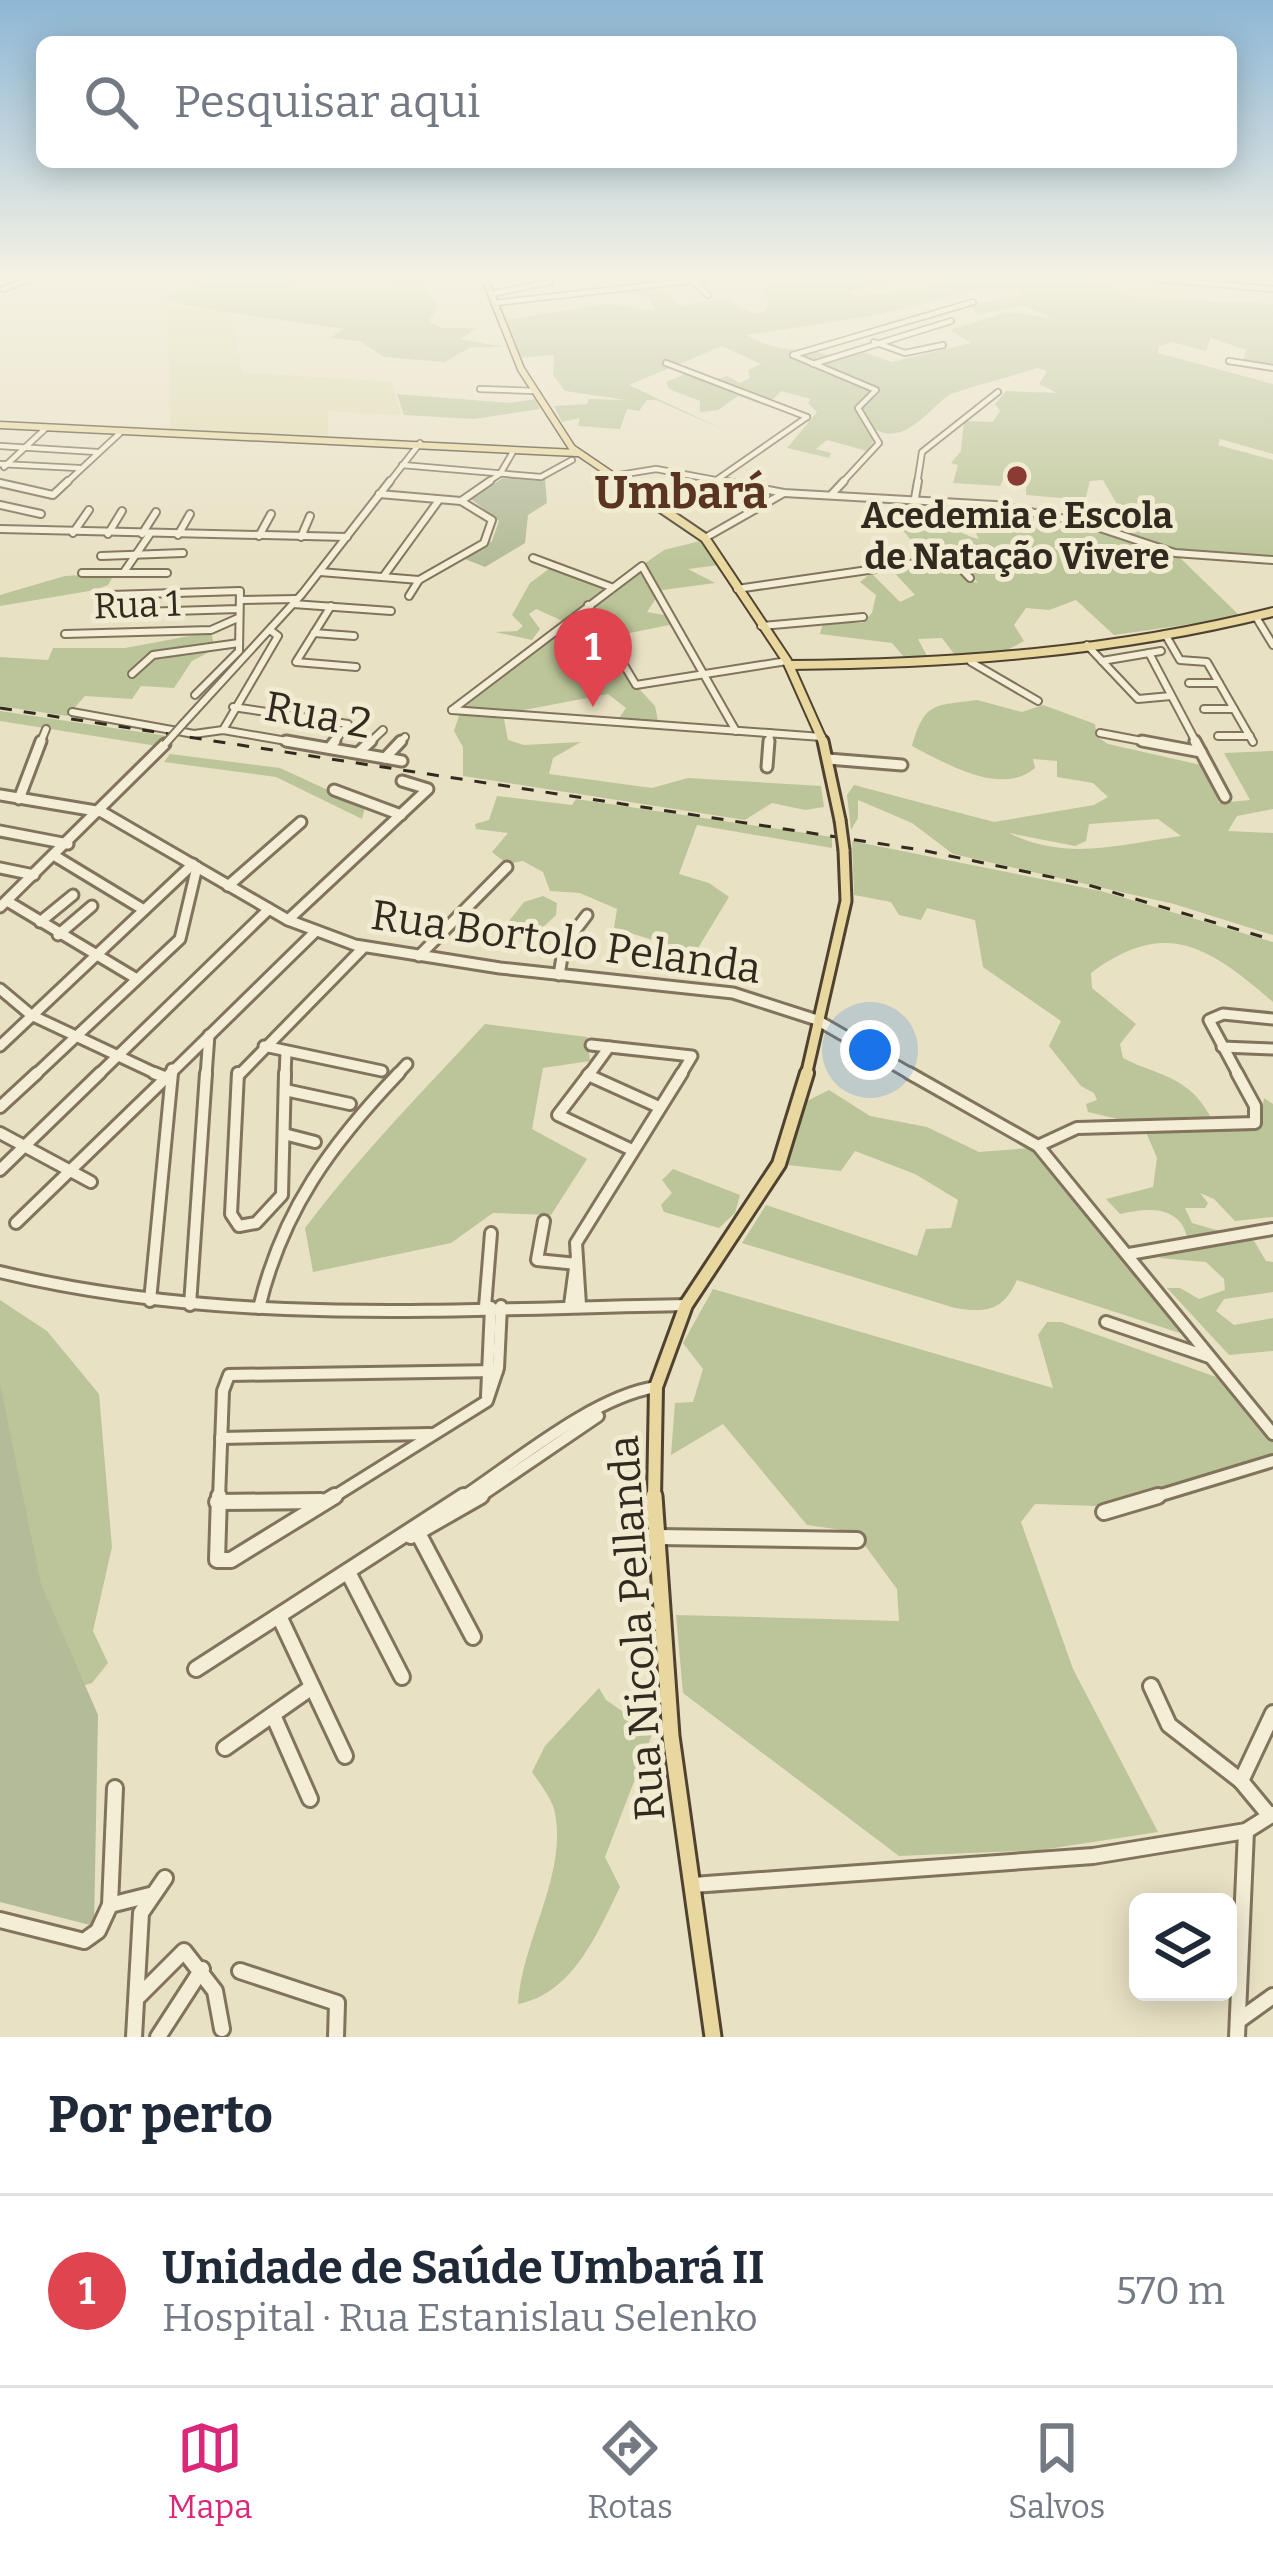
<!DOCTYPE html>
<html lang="pt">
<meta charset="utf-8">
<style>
:root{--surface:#fff;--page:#f6f6f7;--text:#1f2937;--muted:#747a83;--line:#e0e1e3;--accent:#db2777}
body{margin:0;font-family:Bitter,serif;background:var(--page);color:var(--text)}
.controls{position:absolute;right:36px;bottom:36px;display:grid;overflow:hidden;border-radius:18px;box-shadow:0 6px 30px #0003}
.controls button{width:108px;height:108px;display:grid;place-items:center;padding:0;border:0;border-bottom:3px solid var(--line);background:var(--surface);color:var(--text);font:60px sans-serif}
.you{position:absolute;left:870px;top:1050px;width:42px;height:42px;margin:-30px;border:9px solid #fff;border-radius:50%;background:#1a73e8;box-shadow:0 0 0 18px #1a73e833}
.badge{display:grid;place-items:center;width:78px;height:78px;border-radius:50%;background:var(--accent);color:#fff;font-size:39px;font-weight:700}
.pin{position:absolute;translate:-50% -99px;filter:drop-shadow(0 3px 6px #0008)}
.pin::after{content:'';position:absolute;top:63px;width:42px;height:36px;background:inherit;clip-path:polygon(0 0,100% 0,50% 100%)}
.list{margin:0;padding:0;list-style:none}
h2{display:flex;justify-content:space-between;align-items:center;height:156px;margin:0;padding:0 48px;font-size:51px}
h2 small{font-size:39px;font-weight:400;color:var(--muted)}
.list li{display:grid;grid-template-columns:78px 1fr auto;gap:36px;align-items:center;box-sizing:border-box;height:192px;padding:0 48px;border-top:3px solid var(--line)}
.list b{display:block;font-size:45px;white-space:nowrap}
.list p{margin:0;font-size:39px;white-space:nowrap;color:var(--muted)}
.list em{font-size:39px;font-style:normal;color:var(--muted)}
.icon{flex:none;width:66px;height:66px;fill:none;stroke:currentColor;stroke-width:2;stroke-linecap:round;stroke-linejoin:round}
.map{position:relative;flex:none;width:1273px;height:2037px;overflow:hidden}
.search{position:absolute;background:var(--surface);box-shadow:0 6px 30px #0003;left:36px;right:36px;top:36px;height:132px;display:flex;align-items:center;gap:30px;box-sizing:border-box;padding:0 42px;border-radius:18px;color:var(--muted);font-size:45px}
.sheet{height:348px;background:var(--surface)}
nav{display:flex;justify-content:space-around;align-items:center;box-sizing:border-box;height:168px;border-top:3px solid var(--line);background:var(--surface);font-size:33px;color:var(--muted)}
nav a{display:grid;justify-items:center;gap:6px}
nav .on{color:var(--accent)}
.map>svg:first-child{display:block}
.farmland{fill:#dddab2}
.green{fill:#bcc599;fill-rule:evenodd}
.cemetery{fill:#b3bb98}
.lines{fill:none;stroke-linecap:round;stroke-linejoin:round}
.minor-far4-casing{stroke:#81735c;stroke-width:8}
.minor-far3-casing{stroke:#81735c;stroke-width:10}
.minor-far2-casing{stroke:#81735c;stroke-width:15}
.minor-far1-casing{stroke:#81735c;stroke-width:16}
.minor-casing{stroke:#81735c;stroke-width:20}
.major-far4-casing{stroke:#4f4230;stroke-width:9}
.major-far3-casing{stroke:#4f4230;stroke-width:12}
.major-far2-casing{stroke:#4f4230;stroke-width:15}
.major-far1-casing{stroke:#4f4230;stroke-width:18}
.major-casing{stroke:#4f4230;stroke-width:21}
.minor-far4{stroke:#f4eed6;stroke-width:4.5}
.minor-far3{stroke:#f4eed6;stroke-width:6}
.minor-far2{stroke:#f4eed6;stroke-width:9}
.minor-far1{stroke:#f4eed6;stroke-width:10}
.minor{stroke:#f4eed6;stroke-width:14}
.major-far4{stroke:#e8d8a0;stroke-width:6}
.major-far3{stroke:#e8d8a0;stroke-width:8}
.major-far2{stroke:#e8d8a0;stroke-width:9}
.major-far1{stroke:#e8d8a0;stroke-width:12}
.major{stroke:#e8d8a0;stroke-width:15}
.rail{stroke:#322a1f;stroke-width:3;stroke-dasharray:12 12;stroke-linecap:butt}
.minor-bridge-casing{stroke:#81735c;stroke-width:10;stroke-linecap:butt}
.major-bridge-casing{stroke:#4f4230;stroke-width:15;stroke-linecap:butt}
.minor-bridge{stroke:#f4eed6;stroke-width:6}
.major-bridge{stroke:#e8d8a0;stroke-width:9}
.poi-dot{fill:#893b34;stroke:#f1ebd2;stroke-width:4.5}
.labels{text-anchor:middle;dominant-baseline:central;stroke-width:10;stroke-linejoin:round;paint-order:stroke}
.far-poi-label{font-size:36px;font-weight:bold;fill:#322a1f;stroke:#f1ebd2}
.far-street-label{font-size:36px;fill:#322a1f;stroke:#f1ebd2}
.street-label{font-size:42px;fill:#322a1f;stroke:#f1ebd2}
.far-district-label{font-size:45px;font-weight:bold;fill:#5a3423;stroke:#f1ebd2}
</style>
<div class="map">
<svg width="1273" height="2037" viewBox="0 0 1273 2037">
<rect width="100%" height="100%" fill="#e8e1c4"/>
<polygon class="farmland" points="168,308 220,309 232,316 242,372 392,382 401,415 328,411 328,440 170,433"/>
<g class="green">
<path d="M189 279H309L293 280V288L423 287 438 307 429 321 441 328H478L460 339 504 347H471L445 362 384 357 360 341 330 338 343 329C313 324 176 308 163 297L198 285Z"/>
<path d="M806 279H902L848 291 854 296 921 291 944 279H1092L1132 297 1273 304V367L1243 362 1246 350 1211 338 1206 351 1172 342 1159 346 1158 353 1273 384V454L1220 439 1218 445 1273 460V557L1177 555 1241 617 1114 635 1076 600 1049 610 1026 608 1014 625 1024 641 1002 653 958 659 942 638 918 639 927 656 909 663 892 643 820 634 823 623H862L872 613 876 595 860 582 871 573 900 602 915 595 890 568 946 559 966 580 978 583 960 560 987 553 925 556 898 525C925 503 951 533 979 539L961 503 1087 525 1125 538V518L1103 480 1090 481 1085 500 1026 495 1027 466 1010 464 1000 486 953 483 958 465 951 463 961 451 964 421 993 422 1000 411 995 404 1006 391 1057 393 1039 384 1047 371 1037 368C1010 377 980 384 954 393 931 401 907 455 866 424L875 439 867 451 827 440 816 449 831 453 829 458 787 448 817 412 808 403 811 399 781 391 766 406 738 396 718 410 700 412V401L669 389 666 382 688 373 714 380 727 376 740 383 750 378 748 370 761 364 722 346 629 385 724 430 656 400H647L639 411 627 409 620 429 578 426 580 418 562 422 554 406 587 404 589 399 626 400 565 391 553 375 554 355 519 358 503 320 605 304 655 310 649 298 623 291 658 286 681 306 723 298 755 314 766 311 768 301 760 289ZM1021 288 1023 295 972 304 976 315 1023 306 1053 318 1006 312 950 330 971 343 892 362 855 349 808 367 806 363 832 356C801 345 777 355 747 335L872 316 981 289Z"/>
<polygon points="397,394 510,403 535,399 540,409 474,419 404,415"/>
<polygon points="704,540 719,565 688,569 715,583 655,591 657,597 647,612 670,616 674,624 605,638 612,651 581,664 588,671 620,668 655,706 658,721 619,718 626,708 608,694 503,714 508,740 524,745 581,742 553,758 549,774 652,788 688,778 821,786 824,807 805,810 772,803 745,820 463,776 463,747 454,731 461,710 565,622 536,609 529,614 540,629 532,640 495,632 517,631 523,626 512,615 530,583 554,565 611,587 664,550"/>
<polygon points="115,573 108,585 95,590 0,606 0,595 65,576"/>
<polygon points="211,632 215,649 192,661 174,688 141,686 132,699 85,696 67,716 0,706 0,657 48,660 53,648 125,648"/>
<path d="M977 700 1022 712 1043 705 1095 724 1097 737 1108 744 1201 765 1219 803 1250 800 1224 753 1273 751V809L1237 816 1228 831 1273 833V935L1174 904 953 854 912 823 858 800V818L851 830 847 795 854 785 994 822 1094 805 1108 797 1093 783 1057 777V761L1033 759 1035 768C1001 797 945 763 912 746 925 701 934 706 977 700ZM1158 819 1181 836C1120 844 1067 862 1009 833L1075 846 1086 841 1089 824Z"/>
<polygon points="0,711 167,736 157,746 0,721"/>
<polygon points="170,754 280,768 365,807 362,819 276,777 164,762"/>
<polygon points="497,796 572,805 576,799 832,837 832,848 697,825 679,874 709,883 729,897 695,953 614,928 617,909 580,893 550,891 543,872 523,861 507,864 492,852 508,833 476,829 475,824 489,820"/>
<path d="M852 841 1101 891 1273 942V1002C1209 947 1166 917 1091 973L1092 988 1136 1024 1120 1044 1123 1058C1141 1068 1168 1074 1184 1086 1220 1111 1201 1138 1259 1128L1264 1098 1273 1104V1217L1235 1221 1214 1199 1200 1193 1208 1203 1205 1208H1185L1192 1223 1254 1241 1266 1261 1273 1262V1292L1224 1299 1216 1311 1234 1325 1273 1318V1351L1229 1355 1167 1288H1180L1199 1299 1225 1290 1224 1279 1206 1262 1159 1258 1188 1243C1184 1205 1148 1207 1120 1214L1106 1199 1153 1187 1157 1158 1143 1125 1088 1112 1086 1104 1097 1100 1094 1093 1081 1086 1049 1046 1061 1021 983 967 975 920 927 908 921 920 899 915 891 902 854 895Z"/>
<path d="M543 896 557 903 556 915C540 930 531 939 508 936L505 926 524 902Z"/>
<path d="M485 1024 587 1037 590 1061 543 1068 532 1129 587 1159 551 1215 493 1213 451 1243 313 1272 305 1228C360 1155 423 1091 485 1024Z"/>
<path d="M829 1090 870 1116 927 1127 979 1152 1030 1148 1050 1162 1189 1336 1017 1280C1003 1311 986 1313 955 1308L742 1243 766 1205 917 1256 926 1229 951 1228 958 1200 915 1174 855 1151 841 1171 788 1165 805 1102Z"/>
<polygon points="673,1169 740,1195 735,1213 719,1228 664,1212 661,1205 672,1193 662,1180"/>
<polygon points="713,1289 1053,1388 1038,1335 1047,1322 1061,1322 1222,1379 1273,1439 1273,1457 1096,1506 1035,1504 1021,1522 1073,1669 1158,1832 1041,1850 899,1856 683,1693 676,1615 899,1621 897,1589 855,1532 807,1525 723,1424 671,1455 675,1403 693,1402 703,1369 683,1343"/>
<polygon points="0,1300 47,1331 99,1394 112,1547 93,1631 108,1663 92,1683 62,1692 0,1406"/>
<path d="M599 1688 606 1700 653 1732 605 1857 620 1887C598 1932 573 1994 518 2004 522 1940 567 1876 555 1813 552 1798 540 1784 532 1772L545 1746Z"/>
</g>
<g class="cemetery">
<polygon points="503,478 545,479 547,503 528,515 525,543 485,567 465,559 492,541 499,521 471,499"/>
<polygon points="0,1383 41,1584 98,1715 94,1926 0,1902"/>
</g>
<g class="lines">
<defs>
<g id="minor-far4">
<polyline points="1157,279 1273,289"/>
<polyline points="693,281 708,295"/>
<polyline points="3,289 30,279"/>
<polyline points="491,294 550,282"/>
<polyline points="495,303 705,279"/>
<polyline points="874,342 905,353 943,345"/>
<polyline points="793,355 876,390 858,408 879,443 841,484"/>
<polyline points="793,355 973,302"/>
<polyline points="1229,361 1273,368"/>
<polyline points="666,363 807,417"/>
<polyline points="813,364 951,321"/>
<polyline points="480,389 535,391"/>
<polyline points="0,446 97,452"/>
<polyline points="0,464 79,468"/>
<polyline points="402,465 541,477 572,460"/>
<polyline points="4,467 46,428"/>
<polyline points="613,476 656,469 737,484"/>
<polyline points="715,481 807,417"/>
<polyline points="0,483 5,484"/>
<polyline points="65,484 120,433"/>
<polyline points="388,484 420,443"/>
<polyline points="485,484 500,474 514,450"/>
<polyline points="917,484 922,452 998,392"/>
</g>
<g id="minor-far3">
<polyline points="721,481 784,493 995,505 1085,523 1175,553 1273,560"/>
<polyline points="0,483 53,495 68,481"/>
<polyline points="379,494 461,501 492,520 484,543 419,580 409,596"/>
<polyline points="832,494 844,481"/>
<polyline points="915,498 918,481"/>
<polyline points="461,501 490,481"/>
<polyline points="0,505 41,514"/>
<polyline points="0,529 347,537"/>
<polyline points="73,533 89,510"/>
<polyline points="108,534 122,511"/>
<polyline points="142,534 156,512"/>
<polyline points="178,535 190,514"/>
<polyline points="259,536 271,514"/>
<polyline points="301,537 310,516"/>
<polyline points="705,538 784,493"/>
<polyline points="101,556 183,553"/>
<polyline points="533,558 611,587"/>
<polyline points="124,572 150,534"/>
<polyline points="320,572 419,580"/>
<polyline points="82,573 167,573"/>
<polyline points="383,577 439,500"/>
<polyline points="737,589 951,558 970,578"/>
<polyline points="240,600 297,599"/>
<polyline points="293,604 391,611"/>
<polyline points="588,605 636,685 787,661"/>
<polyline points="331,606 296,662 356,667"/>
<polyline points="1256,617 1273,645"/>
<polyline points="761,626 863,617"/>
<polyline points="314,633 354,636"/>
<polyline points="65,634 211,630 238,618"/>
<polyline points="1165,634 1180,660 1207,662 1253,742"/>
<polyline points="1087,645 1138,699 1171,696"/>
<polyline points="1149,653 1197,744"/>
<polyline points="1102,661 1161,651"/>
<polyline points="971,662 1038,701"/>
<polyline points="132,674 153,655 239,643"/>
<polyline points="1189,683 1219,683"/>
<polyline points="195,695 239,651 240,591 111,595 106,613 239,609"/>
<polyline points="233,707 348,724 333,744"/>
<polyline points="1204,709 1234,709"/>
<polyline points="452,710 642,566 736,731"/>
<polyline points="452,710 822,737"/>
<polyline points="72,712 194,734 223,730 304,744"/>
<polyline points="182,725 302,594 390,481"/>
<polyline points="223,730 278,636 270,630"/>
<polyline points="1100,733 1158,744"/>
<polyline points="1218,736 1250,736"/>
<polyline points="40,744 46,729"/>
<polyline points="368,744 383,730"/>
<polyline points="398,744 405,737"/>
<polyline points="769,744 770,733"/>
</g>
<g id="minor-far2">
<polyline points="286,741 402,761"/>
<polyline points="1142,741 1201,752"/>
<polyline points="1195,741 1225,797"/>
<polyline points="331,746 335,741"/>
<polyline points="359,752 371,741"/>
<polyline points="385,758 401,741"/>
<polyline points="828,759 902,765"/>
<polyline points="767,767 769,741"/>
<polyline points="334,790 401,815"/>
<polyline points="0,795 102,812 288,920 355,945 500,968 733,993 817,1020 914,1076"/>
<polyline points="19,799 41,741"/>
<polyline points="0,831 68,844"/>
<polyline points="55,856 144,910"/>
<polyline points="0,868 34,875"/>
<polyline points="228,886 301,822"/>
<polyline points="7,901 137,979"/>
<polyline points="0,907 165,744"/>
<polyline points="288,920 428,789 402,781"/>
<polyline points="40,922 73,895"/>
<polyline points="58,935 92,906"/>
<polyline points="419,956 507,867"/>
<polyline points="559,975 564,945 587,915"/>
<polyline points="0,989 31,1015 161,1076"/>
<polyline points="591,1045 692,1056 680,1076"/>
<polyline points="0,1046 193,864"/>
<polyline points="264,1046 382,1071"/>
<polyline points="1222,1047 1273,1049"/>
<polyline points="34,1076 180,939 197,867"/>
<polyline points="97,1076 269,909"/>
<polyline points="168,1076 315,932"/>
<polyline points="171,1076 172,1069"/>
<polyline points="206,1076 209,1035"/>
<polyline points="238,1076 364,947"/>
<polyline points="285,1076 286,1052"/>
<polyline points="396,1076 407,1064"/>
<polyline points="588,1076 609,1047"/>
<polyline points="1239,1076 1209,1020 1223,1014 1273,1019"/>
</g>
<g id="minor-far1">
<polyline points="154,1073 164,1077"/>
<polyline points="238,1073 231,1214 239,1226 256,1223 282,1195 285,1073"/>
<polyline points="590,1073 558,1115 632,1150"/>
<polyline points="909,1073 1038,1146 1273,1434"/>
<polyline points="588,1075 659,1107"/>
<polyline points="285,1090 350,1104"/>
<polyline points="0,1107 37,1073"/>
<polyline points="0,1133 91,1182"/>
<polyline points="284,1134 315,1142"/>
<polyline points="1038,1146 1077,1128 1255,1123 1255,1106 1237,1073"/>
<polyline points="0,1170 100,1073"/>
<polyline points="544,1221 537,1260 577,1264"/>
<polyline points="16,1223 171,1073"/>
<polyline points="1129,1254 1273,1229"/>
<path d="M0 1272C227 1327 454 1309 686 1305"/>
<polyline points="150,1301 172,1073"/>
<polyline points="190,1305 206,1073"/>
<polyline points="570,1305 576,1260"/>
<polyline points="580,1305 576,1243 682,1073"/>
<polyline points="485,1307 491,1233"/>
<path d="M259 1308C282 1211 331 1144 399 1073"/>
<polyline points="1106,1322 1209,1357"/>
<polyline points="487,1396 491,1307"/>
<polyline points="221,1438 430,1434"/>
<polyline points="219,1499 223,1391 229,1375 497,1371"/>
<polyline points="330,1499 487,1401 498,1368 501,1306"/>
<path d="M460 1499C515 1463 592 1397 656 1387"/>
<polyline points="476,1499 598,1416"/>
<polyline points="1148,1499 1273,1461"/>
</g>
<g id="minor">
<polyline points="219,1496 217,1560 231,1560 335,1496"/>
<polyline points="217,1502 321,1501"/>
<polyline points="1104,1512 1158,1496"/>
<polyline points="418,1533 473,1637"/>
<polyline points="411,1536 481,1496"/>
<polyline points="657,1537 857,1540"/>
<polyline points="348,1572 402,1677"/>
<polyline points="279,1616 345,1756"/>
<polyline points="196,1669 464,1496"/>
<polyline points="1151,1686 1169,1725 1241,1781"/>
<polyline points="273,1715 310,1799"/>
<polyline points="225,1748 312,1687"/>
<polyline points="1270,1816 1241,1781 1273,1713"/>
<polyline points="693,1885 1093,1856 1246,1831 1273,1814"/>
<polyline points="110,1905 115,1788"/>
<polyline points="0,1920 84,1941 98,1931 110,1905 150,1895"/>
<polyline points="240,1971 337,2003 336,2037"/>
<polyline points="139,1996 184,1951 215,1991 222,2029"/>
<polyline points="1238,2021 1273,1996"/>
<polyline points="134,2037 141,1913 165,1878"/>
<polyline points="158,2037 202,1969"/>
<polyline points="1237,2037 1246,1831"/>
</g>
<g id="major-far4">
<polyline points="485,279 521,369 572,448 625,484"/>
<polyline points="0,425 577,453"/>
</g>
<g id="major-far3">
<polyline points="621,481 705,538 787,661 824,744"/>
<path d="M789 665C953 664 1113 652 1273 612"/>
</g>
<g id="major-far2">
<polyline points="823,741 840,820"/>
<polyline points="806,1076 846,901 844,850"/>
</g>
<polyline id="major-far1" points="654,1499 656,1387 686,1305 779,1164 807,1073"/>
<polyline id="major" points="654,1496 671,1736 713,2037"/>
</defs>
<use href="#minor-far4" class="minor-far4-casing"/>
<use href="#minor-far3" class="minor-far3-casing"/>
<use href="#minor-far2" class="minor-far2-casing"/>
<use href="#minor-far1" class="minor-far1-casing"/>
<use href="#minor" class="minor-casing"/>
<use href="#major-far4" class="major-far4-casing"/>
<use href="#major-far3" class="major-far3-casing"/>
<use href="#major-far2" class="major-far2-casing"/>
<use href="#major-far1" class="major-far1-casing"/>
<use href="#major" class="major-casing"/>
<use href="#minor-far4" class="minor-far4"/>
<use href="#minor-far3" class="minor-far3"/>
<use href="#minor-far2" class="minor-far2"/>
<use href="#minor-far1" class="minor-far1"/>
<use href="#minor" class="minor"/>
<use href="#major-far4" class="major-far4"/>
<use href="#major-far3" class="major-far3"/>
<use href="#major-far2" class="major-far2"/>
<use href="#major-far1" class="major-far1"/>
<use href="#major" class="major"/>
<polyline class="rail" points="0,708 921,850 1085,884 1273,940"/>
<defs>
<polyline id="minor-bridge" points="165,744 182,725"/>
<polyline id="major-bridge" points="840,820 844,850"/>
</defs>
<use href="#minor-bridge" class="minor-bridge-casing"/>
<use href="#major-bridge" class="major-bridge-casing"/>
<use href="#minor-bridge" class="minor-bridge"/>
<use href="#major-bridge" class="major-bridge"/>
</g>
<linearGradient id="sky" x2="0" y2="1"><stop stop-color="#8db7d5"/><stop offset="0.49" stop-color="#f5f2e4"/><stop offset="1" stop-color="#f5f2e4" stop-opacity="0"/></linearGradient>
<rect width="1273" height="564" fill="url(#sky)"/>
<circle class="poi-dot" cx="1017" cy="476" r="12"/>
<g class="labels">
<g class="far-poi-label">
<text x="1017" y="516">Acedemia e Escola<tspan x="1017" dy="41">de Natação Vivere</tspan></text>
</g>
<g class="far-street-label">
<text transform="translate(137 605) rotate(-2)">Rua 1</text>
</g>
<g class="street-label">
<text transform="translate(318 715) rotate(10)">Rua 2</text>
<text transform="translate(566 942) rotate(8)">Rua Bortolo Pelanda</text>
<text transform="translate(637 1628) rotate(-94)">Rua Nicola Pellanda</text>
</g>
<g class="far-district-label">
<text x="681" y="493">Umbará</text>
</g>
</g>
</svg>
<div class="controls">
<button><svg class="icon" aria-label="layers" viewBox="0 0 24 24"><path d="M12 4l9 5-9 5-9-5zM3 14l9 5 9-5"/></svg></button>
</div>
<div class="you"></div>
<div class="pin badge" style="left:593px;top:707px;background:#e0444e">1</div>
<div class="search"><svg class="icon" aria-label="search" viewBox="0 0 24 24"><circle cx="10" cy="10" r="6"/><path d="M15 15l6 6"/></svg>Pesquisar aqui</div>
</div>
<section class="sheet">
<h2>Por perto<small></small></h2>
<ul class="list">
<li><span class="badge" style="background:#e0444e">1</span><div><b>Unidade de Saúde Umbará II</b><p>Hospital · Rua Estanislau Selenko</p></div><em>570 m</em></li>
</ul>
</section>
<nav>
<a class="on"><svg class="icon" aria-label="map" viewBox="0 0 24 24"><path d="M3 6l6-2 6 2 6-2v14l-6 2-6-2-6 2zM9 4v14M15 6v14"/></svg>Mapa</a>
<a><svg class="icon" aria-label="directions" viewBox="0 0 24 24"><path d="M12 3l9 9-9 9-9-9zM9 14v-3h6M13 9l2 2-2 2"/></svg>Rotas</a>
<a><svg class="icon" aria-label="saved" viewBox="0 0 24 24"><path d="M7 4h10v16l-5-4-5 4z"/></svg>Salvos</a>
</nav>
